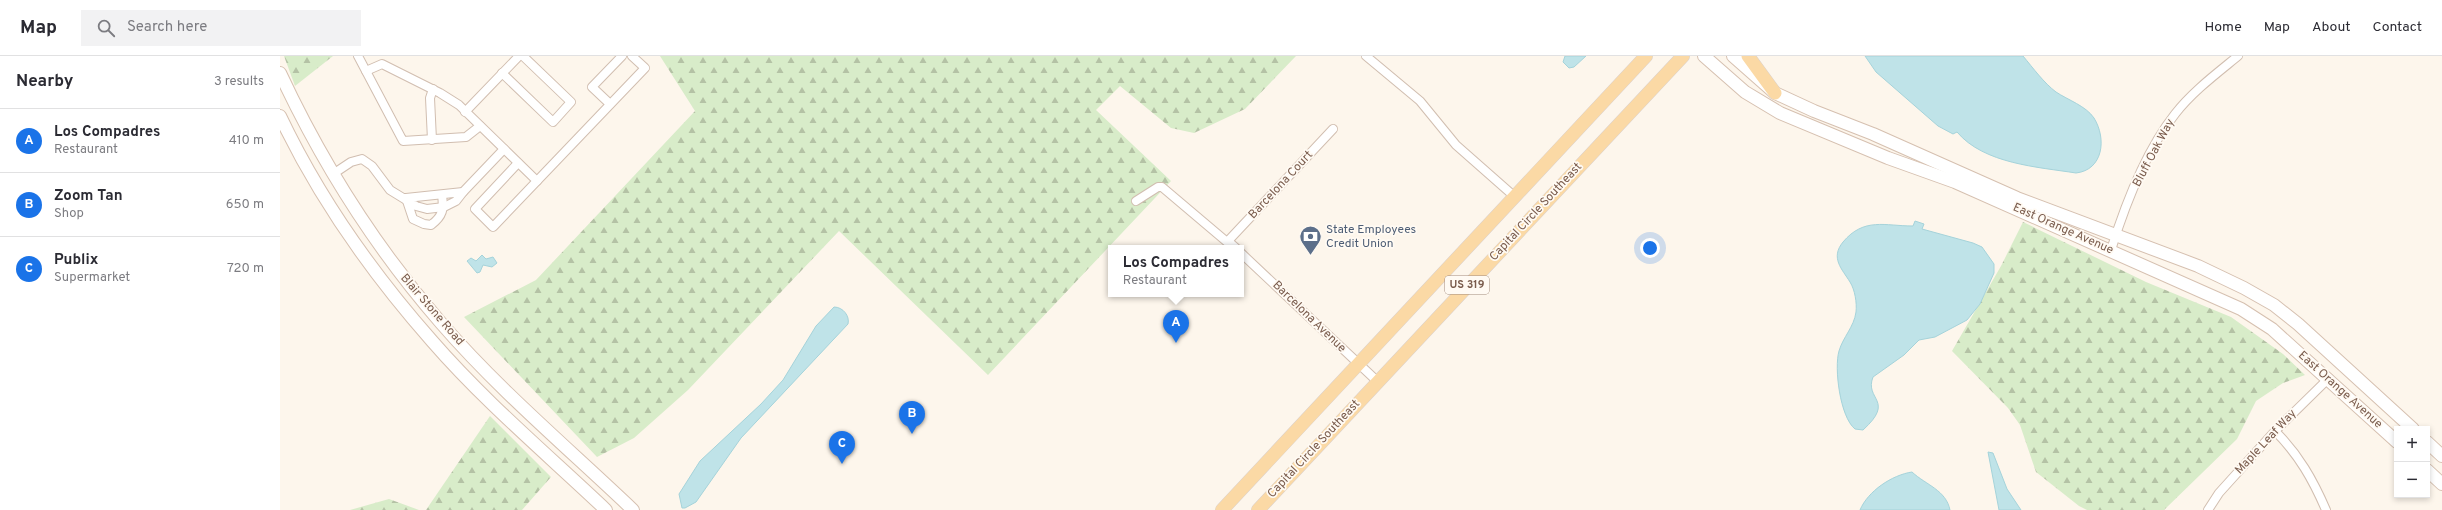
<!DOCTYPE html>
<meta charset="utf-8">
<style>
:root{--surface:#fff;--page:#f2f2f3;--text:#2b2b33;--muted:#7c7c81;--line:#e1e1e2;--accent:#1a73e8}
body{margin:0;font-family:Overpass,sans-serif;background:var(--page);color:var(--text)}
.controls{position:absolute;right:12px;bottom:12px;display:grid;overflow:hidden;border-radius:0px;box-shadow:0 2px 6px #0003}
.controls button{width:36px;height:36px;display:grid;place-items:center;padding:0;border:0;border-bottom:1px solid var(--line);background:var(--surface);color:var(--text);font:20px sans-serif}
.you{position:absolute;left:1370px;top:192px;width:14px;height:14px;margin:-10px;border:3px solid #fff;border-radius:50%;background:#1a73e8;box-shadow:0 0 0 6px #1a73e833}
.badge{display:grid;place-items:center;width:26px;height:26px;border-radius:50%;background:var(--accent);color:#fff;font-size:13px;font-weight:700}
.pin{position:absolute;translate:-50% -33px;filter:drop-shadow(0 1px 2px #0008)}
.pin::after{content:'';position:absolute;top:21px;width:14px;height:12px;background:inherit;clip-path:polygon(0 0,100% 0,50% 100%)}
.popup{position:absolute;left:828px;top:189px;width:136px;height:52px;box-sizing:border-box;display:grid;place-content:center;border-radius:0px;background:var(--surface);filter:drop-shadow(0 1px 3px #0005);font-size:13px;white-space:nowrap;color:var(--muted)}
.popup b{font-size:15px;color:var(--text)}
.popup::after{content:'';position:absolute;left:50%;top:100%;margin-left:-8px;border:8px solid transparent;border-top-color:var(--surface)}
.list{margin:0;padding:0;list-style:none}
h2{display:flex;justify-content:space-between;align-items:center;height:52px;margin:0;padding:0 16px;font-size:17px}
h2 small{font-size:13px;font-weight:400;color:var(--muted)}
.list li{display:grid;grid-template-columns:26px 1fr auto;gap:12px;align-items:center;box-sizing:border-box;height:64px;padding:0 16px;border-top:1px solid var(--line)}
.list b{display:block;font-size:15px;white-space:nowrap}
.list p{margin:0;font-size:13px;white-space:nowrap;color:var(--muted)}
.list em{font-size:13px;font-style:normal;color:var(--muted)}
.icon{flex:none;width:22px;height:22px;fill:none;stroke:currentColor;stroke-width:2;stroke-linecap:round;stroke-linejoin:round}
.map{position:relative;flex:none;width:2162px;height:454px;overflow:hidden}
header{display:flex;align-items:center;gap:24px;box-sizing:border-box;height:56px;padding:0 20px;background:var(--surface);border-bottom:1px solid var(--line)}
header strong{font-size:19px}
nav{display:flex;gap:22px;margin-inline-start:auto;font-size:14px}
.search{width:280px;height:36px;background:var(--page);display:flex;align-items:center;gap:10px;box-sizing:border-box;padding:0 14px;border-radius:0px;color:var(--muted);font-size:15px}
main{display:flex}
aside{flex:1;background:var(--surface)}
.map>svg:first-child{display:block}
.forest{fill:url(#forest-firs)}
.water{fill:#bfe3e8;stroke:#a5d3da}
.lines{fill:none;stroke-linecap:round;stroke-linejoin:round}
.street-casing{stroke:#d1beb0;stroke-width:10}
.secondary-casing{stroke:#d6c0b0;stroke-width:14}
.primary-casing{stroke:#dad1cd;stroke-width:14}
.street{stroke:#fff;stroke-width:8}
.secondary{stroke:#fff;stroke-width:12}
.primary{stroke:#fbd9a5;stroke-width:13}
.labels{text-anchor:middle;dominant-baseline:central;stroke-width:3.5;stroke-linejoin:round;paint-order:stroke}
.shield{fill:#fffaf3;stroke:#a28b7f;stroke-width:1}
.shield-label{font-size:11px;font-weight:bold;fill:#7a5c4d}
.street-label{font-size:12px;fill:#7a5c4d;stroke:#fffaf3}
.service-label{font-size:12px;fill:#4e5e75;stroke:#fffaf3;text-anchor:start}
</style>
<header>
<strong>Map</strong>
<div class="search"><svg class="icon" aria-label="search" viewBox="0 0 24 24"><circle cx="10" cy="10" r="6"/><path d="M15 15l6 6"/></svg>Search here</div>
<nav><a>Home</a><a>Map</a><a>About</a><a>Contact</a></nav>
</header>
<main>
<aside>
<h2>Nearby<small>3 results</small></h2>
<ul class="list">
<li><span class="badge">A</span><div><b>Los Compadres</b><p>Restaurant</p></div><em>410 m</em></li>
<li><span class="badge">B</span><div><b>Zoom Tan</b><p>Shop</p></div><em>650 m</em></li>
<li><span class="badge">C</span><div><b>Publix</b><p>Supermarket</p></div><em>720 m</em></li>
</ul>
</aside>
<div class="map">
<svg width="2162" height="454" viewBox="0 0 2162 454">
<defs>
<pattern id="forest-firs" width="22" height="20" patternUnits="userSpaceOnUse"><rect width="22" height="20" fill="#d8ecc9"/><path d="M5 1l3.5 6h-7zM16 11l3.5 6h-7z" fill="#b4c2a5"/></pattern>
</defs>
<rect width="100%" height="100%" fill="#fdf6ec"/>
<g class="forest">
<polygon points="4,0 53,0 15,30"/>
<polygon points="380,0 1016,0 965,53 914,77 891,72 840,30 816,54 891,125 708,319 559,175 408,334 354,382 317,401 184,261 256,224 415,55"/>
<polygon points="1743,166 1866,226 1951,261 2003,298 2025,319 2003,327 1976,345 1957,383 1884,454 1807,454 1799,450 1756,416 1740,369 1728,352 1672,295 1721,210"/>
<polygon points="210,360 271,421 242,454 146,454"/>
<polygon points="109,443 139,454 70,454"/>
</g>
<g class="water">
<polygon points="1285,0 1306,0 1294,11 1289,12 1283,6"/>
<path d="M1585 0H1743C1753 12 1764 27 1776 36 1788 44 1806 50 1814 62 1827 83 1823 114 1796 117 1758 111 1704 108 1677 76L1673 78 1658 70 1596 16Z"/>
<path d="M1635 165 1644 168 1642 173 1693 187 1702 191 1714 208V217L1700 248 1687 264 1655 281 1639 284 1624 299 1593 321C1584 344 1616 344 1583 374L1575 373C1560 361 1554 312 1559 295 1563 281 1574 271 1576 256 1577 247 1575 234 1570 226 1562 213 1550 202 1563 186 1584 161 1605 170 1633 170Z"/>
<polygon points="202,199 206,203 213,201 217,207 212,211 203,209 200,216 197,217 187,205 191,202 196,205"/>
<path d="M554 251C563 251 570 260 568 268L461 382 416 446 405 452H402L399 438 420 405 481 348 503 324 536 270Z"/>
<polygon points="1708,396 1713,397 1727,433 1741,454 1719,454"/>
<path d="M1632 416C1646 429 1666 434 1670 454H1580C1588 435 1612 419 1632 416Z"/>
</g>
<g class="lines">
<defs>
<g id="street">
<polyline points="78,0 123,85 186,81 200,70"/>
<polyline points="1086,0 1140,45 1176,89 1235,141"/>
<polyline points="86,15 102,8 160,37 179,49 257,125"/>
<polyline points="222,17 273,66 291,46 243,0"/>
<polyline points="330,48 312,31 342,0"/>
<polyline points="185,56 239,0"/>
<polyline points="152,84 150,42 153,33"/>
<polyline points="238,107 195,153 213,171 365,12 352,0"/>
<polyline points="53,118 71,106 82,103 92,110 110,134 136,150 147,153 164,151 176,145 183,136 126,142"/>
<polyline points="183,136 224,93"/>
<path d="M126 142 133 163 144 168 151 169C163 160 164 153 162 139"/>
<polyline points="856,145 878,131 882,131 947,186"/>
<polyline points="956,192 948,185 1053,73"/>
<path d="M1831 194C1845 149 1865 96 1895 58 1912 36 1936 18 1958 0"/>
<polyline points="961,197 1097,325"/>
<path d="M1995 375C2019 399 2033 424 2046 454"/>
<polyline points="1928,454 1939,437 1995,375 2049,322"/>
</g>
<g id="secondary">
<polyline points="1424,0 1465,36 1500,57 1608,102 1675,126 1961,253 1992,273 2117,386"/>
<polyline points="1453,0 1495,37 1534,55 1593,78 1737,142 1918,210 1964,232 1994,249 2018,268 2133,373"/>
<path d="M0 17C42 107 95 191 161 267 219 334 289 393 353 454"/>
<path d="M0 60C39 142 92 217 152 285 205 346 268 399 326 454"/>
<polyline points="2147,386 2162,400"/>
<polyline points="2147,414 2162,428"/>
</g>
<g id="primary">
<polyline points="1468,0 1495,37"/>
<polyline points="942,454 1366,0"/>
<polyline points="978,454 1403,0"/>
</g>
</defs>
<use href="#street" class="street-casing"/>
<use href="#secondary" class="secondary-casing"/>
<use href="#primary" class="primary-casing"/>
<use href="#street" class="street"/>
<use href="#secondary" class="secondary"/>
<use href="#primary" class="primary"/>
</g>
<defs>
<symbol id="bank-pin" viewBox="-11 -11 22 30"><path d="M0 17L-7.5 6A9.5 9.5 0 1 1 7.5 6Z" fill="#5c6f8a" stroke="#fffaf3"/><path d="M-6-4H6V4H-6ZM0-2.3a2.3 2.3 0 1 0 0 4.6a2.3 2.3 0 1 0 0-4.6Z" fill="#fff"/></symbol>
</defs>
<g fill-rule="evenodd">
<use href="#bank-pin" x="1018" y="168" width="25" height="34"/>
</g>
<g class="labels">
<rect class="shield" x="1165" y="220" width="44" height="18" rx="3"/>
<g class="shield-label">
<text x="1187" y="229">US 319</text>
</g>
<g class="street-label">
<text transform="translate(1874 97) rotate(-62)">Bluff Oak Way</text>
<text transform="translate(1001 129) rotate(-47)">Barcelona Court</text>
<text transform="translate(1256 156) rotate(-47)">Capital Circle Southeast</text>
<text transform="translate(1783 173) rotate(24)">East Orange Avenue</text>
<text transform="translate(152 254) rotate(49)">Blair Stone Road</text>
<text transform="translate(1029 261) rotate(44)">Barcelona Avenue</text>
<text transform="translate(2060 334) rotate(42)">East Orange Avenue</text>
<text transform="translate(1986 386) rotate(-47)">Maple Leaf Way</text>
<text transform="translate(1034 393) rotate(-47)">Capital Circle Southeast</text>
</g>
<g class="service-label">
<text x="1046" y="174">State Employees<tspan x="1046" dy="14">Credit Union</tspan></text>
</g>
</g>
</svg>
<div class="controls">
<button>+</button>
<button>−</button>
</div>
<div class="you"></div>
<div class="pin badge" style="left:896px;top:287px">A</div>
<div class="popup"><b>Los Compadres</b>Restaurant</div>
<div class="pin badge" style="left:632px;top:378px">B</div>
<div class="pin badge" style="left:562px;top:408px">C</div>
</div>
</main>
